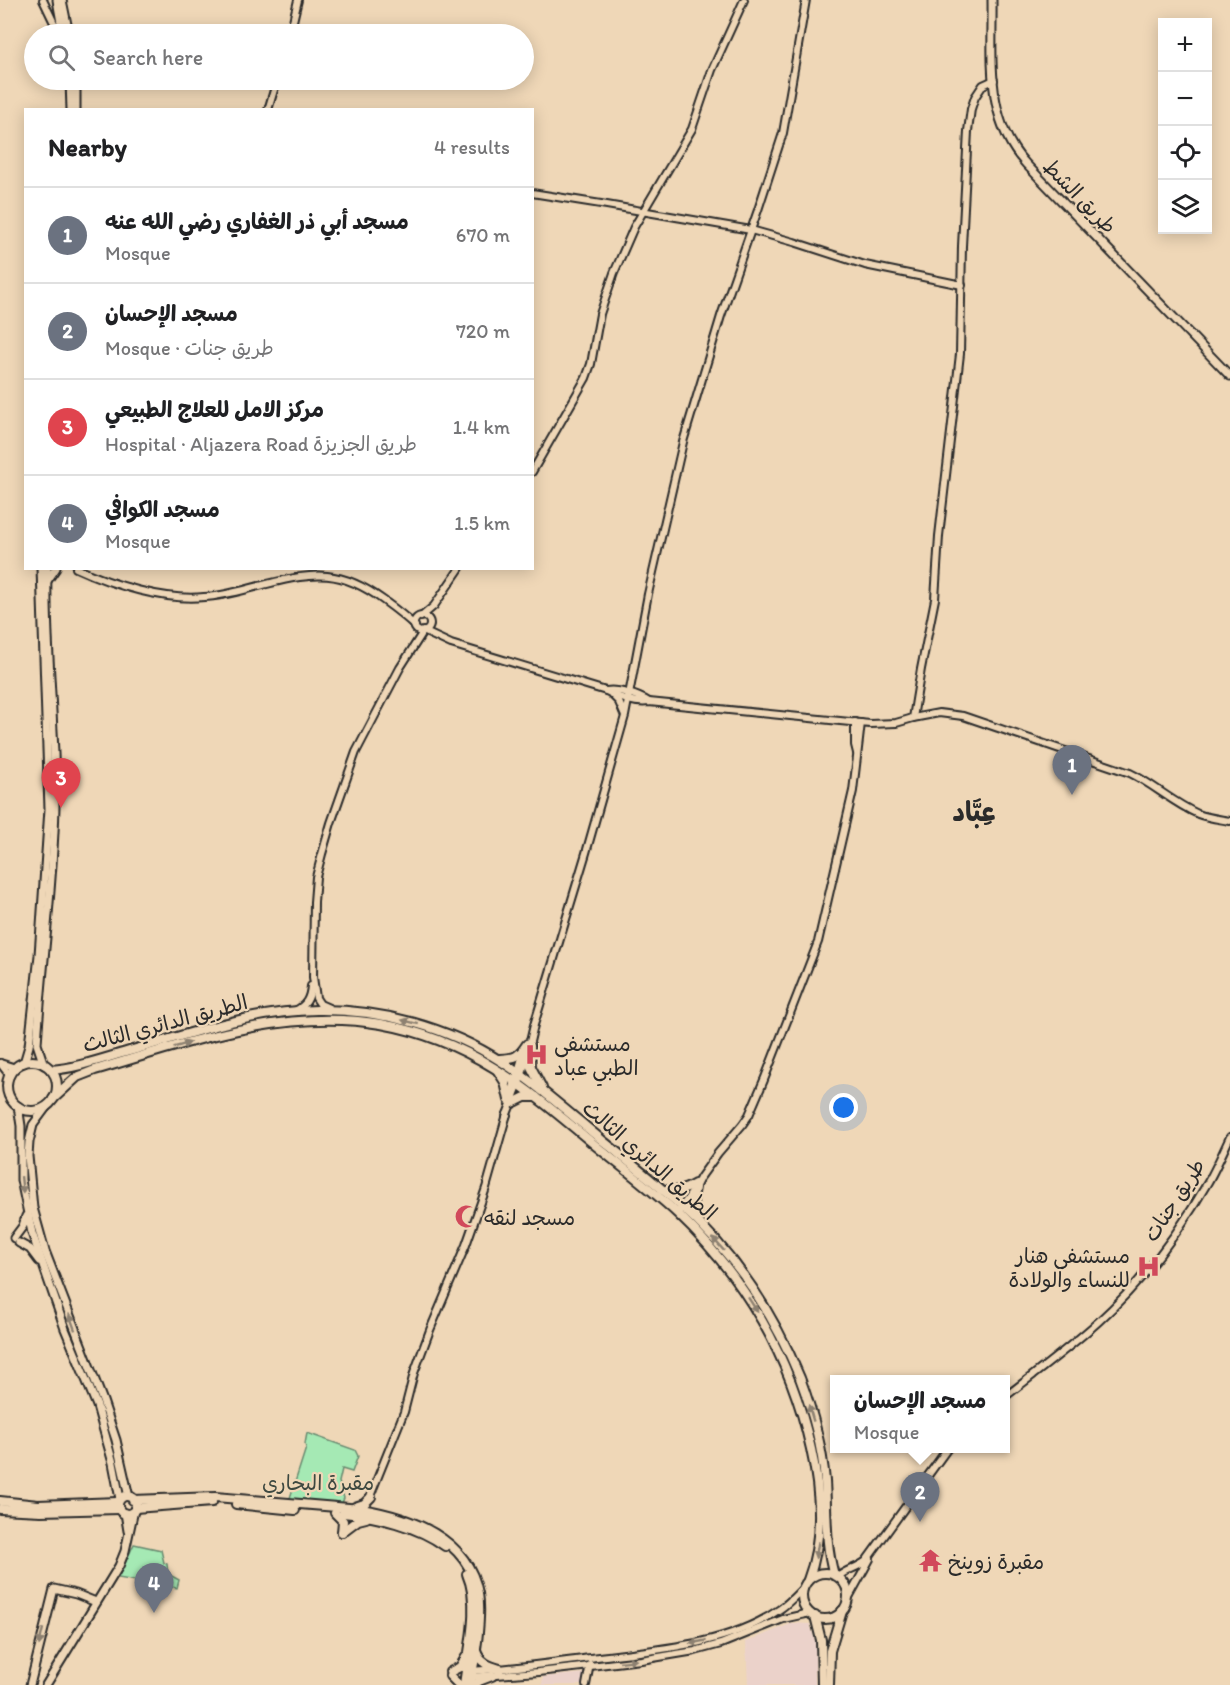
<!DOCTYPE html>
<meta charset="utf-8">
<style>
:root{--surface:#fff;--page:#f6f6f6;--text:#202124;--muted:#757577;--line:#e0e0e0;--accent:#0b8043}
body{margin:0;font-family:Itim,"Playpen Sans Arabic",sans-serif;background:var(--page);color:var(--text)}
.controls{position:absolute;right:18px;top:18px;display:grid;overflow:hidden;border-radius:0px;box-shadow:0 3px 15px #0003}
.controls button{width:54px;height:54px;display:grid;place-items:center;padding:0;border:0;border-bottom:2px solid var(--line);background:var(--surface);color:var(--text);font:30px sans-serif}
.you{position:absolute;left:844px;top:1108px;width:21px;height:21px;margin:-15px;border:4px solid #fff;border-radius:50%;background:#1a73e8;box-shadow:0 0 0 9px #1a73e833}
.badge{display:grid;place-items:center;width:39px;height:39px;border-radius:50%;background:var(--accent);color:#fff;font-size:20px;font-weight:700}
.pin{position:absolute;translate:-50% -50px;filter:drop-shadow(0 2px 3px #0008)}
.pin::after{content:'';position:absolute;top:32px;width:21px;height:18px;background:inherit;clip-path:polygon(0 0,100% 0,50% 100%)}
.popup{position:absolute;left:830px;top:1375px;width:180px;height:78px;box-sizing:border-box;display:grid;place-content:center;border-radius:0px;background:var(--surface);filter:drop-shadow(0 2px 4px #0005);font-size:20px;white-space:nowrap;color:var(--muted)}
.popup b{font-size:22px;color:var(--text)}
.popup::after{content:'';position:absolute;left:50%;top:100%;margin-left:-12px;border:12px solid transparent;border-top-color:var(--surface)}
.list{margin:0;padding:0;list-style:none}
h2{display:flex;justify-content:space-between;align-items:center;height:78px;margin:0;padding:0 24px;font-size:26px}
h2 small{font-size:20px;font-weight:400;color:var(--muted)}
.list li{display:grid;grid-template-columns:39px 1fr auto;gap:18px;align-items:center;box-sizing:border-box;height:96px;padding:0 24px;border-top:2px solid var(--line)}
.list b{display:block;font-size:22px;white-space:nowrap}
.list p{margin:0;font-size:20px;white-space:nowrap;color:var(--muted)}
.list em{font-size:20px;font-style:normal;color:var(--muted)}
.icon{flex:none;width:33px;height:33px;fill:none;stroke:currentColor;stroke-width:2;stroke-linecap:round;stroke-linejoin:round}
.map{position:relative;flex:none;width:1230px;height:1685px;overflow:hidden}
.search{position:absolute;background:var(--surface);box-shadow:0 3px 15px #0003;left:24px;top:24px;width:510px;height:66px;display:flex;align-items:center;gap:15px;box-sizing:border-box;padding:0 21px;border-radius:33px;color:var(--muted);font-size:22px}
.panel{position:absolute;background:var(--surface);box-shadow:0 3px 15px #0003;left:24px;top:108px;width:510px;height:462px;border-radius:0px}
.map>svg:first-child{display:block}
.built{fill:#ebd2ca}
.green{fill:#a5e9b4;stroke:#688a70;stroke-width:1.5}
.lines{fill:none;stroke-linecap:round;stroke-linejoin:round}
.tertiary-casing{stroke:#2b2b2b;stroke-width:10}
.secondary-casing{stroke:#2b2b2b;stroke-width:11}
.primary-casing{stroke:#2b2b2b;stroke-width:12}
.tertiary{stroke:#efd7b7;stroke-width:6}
.secondary{stroke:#efd7b7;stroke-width:7}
.primary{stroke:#efd7b7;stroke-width:8}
.oneway{fill:#8d8171}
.labels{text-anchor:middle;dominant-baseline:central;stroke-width:4.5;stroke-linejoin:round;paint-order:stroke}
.street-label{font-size:21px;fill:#2b2b2b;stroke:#efd7b7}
.poi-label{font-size:21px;fill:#2b2b2b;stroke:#efd7b7;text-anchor:start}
.park-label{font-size:21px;fill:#3d4840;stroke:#efd7b7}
.district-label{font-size:27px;font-weight:bold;fill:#2b2b2b;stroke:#efd7b7}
</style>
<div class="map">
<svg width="1230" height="1685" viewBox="0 0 1230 1685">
<rect width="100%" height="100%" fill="#efd7b7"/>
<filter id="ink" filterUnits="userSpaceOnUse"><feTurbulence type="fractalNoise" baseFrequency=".0167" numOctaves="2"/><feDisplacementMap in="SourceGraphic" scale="12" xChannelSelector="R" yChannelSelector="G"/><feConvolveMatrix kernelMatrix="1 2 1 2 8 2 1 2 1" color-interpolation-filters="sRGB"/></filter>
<g filter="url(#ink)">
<g class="built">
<polygon points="793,1623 810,1624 815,1641 815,1685 748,1685 746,1642"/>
<polygon points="586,1673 583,1685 542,1685 543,1677"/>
</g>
<g class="green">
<polygon points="307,1433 355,1450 358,1456 352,1472 342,1469 339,1482 344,1498 341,1506 289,1501 306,1448 305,1444"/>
<polygon points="134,1544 161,1550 164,1563 167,1564 168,1574 179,1580 177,1588 118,1578"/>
</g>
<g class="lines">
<defs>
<g id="tertiary">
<polyline points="43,0 55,25 63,34"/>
<polyline points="290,34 298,0"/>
<polyline points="268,110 277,80"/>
<polyline points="532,193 601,204 751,230 794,242 865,265 962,285"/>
<polyline points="532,472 586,378 591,364 600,314 614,273 634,227 692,129 712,70 744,0"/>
<path d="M76 568C113 585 164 601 204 597 226 596 246 589 267 584 315 572 341 569 383 600 394 608 405 616 415 626"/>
<circle cx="422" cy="624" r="8"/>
<polyline points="421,617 434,606 460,568"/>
<path d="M423 631 451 644 606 691C618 698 636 704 649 702L870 724 896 723 913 718 939 713 963 716 1130 773C1153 784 1173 803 1198 814 1208 818 1219 819 1230 821"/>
<path d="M606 691C619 689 638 695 649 702"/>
<polyline points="612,695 619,702 624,714"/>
<polyline points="913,718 921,669 935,599 939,536 960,354 962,246 968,131 971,109 975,97 983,85 994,80"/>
<polyline points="855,722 855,745 857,753"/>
<polyline points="329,1008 320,1004 316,998 313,977 314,902 316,877 322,854 331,823 356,752 400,668 423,632"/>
<path d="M295 1011C306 1005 310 999 311 986"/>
<polyline points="0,1063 16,1068"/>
<polyline points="0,1063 10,1076"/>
<polyline points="509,1101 525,1048"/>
<polyline points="506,1117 522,1075 534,1025 586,853 625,716 648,594 683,442 721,316 758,210 783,133 806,0"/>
<polyline points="679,1211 695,1188 700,1178 718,1153 742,1125 749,1115 764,1080 818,942 853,791 861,723"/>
<path d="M1006 1396C1037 1372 1069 1348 1098 1322 1142 1282 1179 1233 1208 1182 1216 1168 1223 1152 1230 1137"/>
<polyline points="369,1499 404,1412 414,1373 430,1330 466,1245 486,1188 507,1114"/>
<path d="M838 1577C846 1569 856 1569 866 1561L948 1448"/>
<polyline points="848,1599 870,1559"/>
<path d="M471 1671C511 1669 551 1663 590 1658 652 1650 728 1646 780 1609 789 1603 796 1595 804 1587"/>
<polyline points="469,1677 539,1672 641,1660 695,1651 721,1644 783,1619 810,1613"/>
<polyline points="586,1685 590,1664"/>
</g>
<g id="secondary">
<polyline points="57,0 63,34"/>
<polyline points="62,0 69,34"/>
<path d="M992 0C993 57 984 119 1026 164L1230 376"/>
<polyline points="70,80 71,110"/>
<polyline points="76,80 76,110"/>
<polyline points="47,581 56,568"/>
<polyline points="24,1063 29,1046 39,955 49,809 41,568"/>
<path d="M44 1065 37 1044C42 965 53 886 55 807 56 727 45 648 47 568"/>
<polyline points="18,1106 21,1126 21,1180 32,1233 65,1329 97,1406 113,1463 120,1499"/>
<polyline points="47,1106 33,1125 29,1142 28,1156 33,1208 45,1251 103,1401 116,1440 129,1497"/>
<polyline points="14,1238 23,1226 26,1216"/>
<polyline points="19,1243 30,1249 39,1261"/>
<polyline points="125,1513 128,1531"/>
<polyline points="30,1685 54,1589 76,1594 96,1602"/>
<polyline points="46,1685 119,1566 125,1551 134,1510"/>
</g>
<g id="primary">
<polyline points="530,1046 531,1067 542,1088"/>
<path d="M499 1059C515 1058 518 1058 527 1044"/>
<circle cx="32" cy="1086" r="25"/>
<path d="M51 1070C76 1068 102 1059 126 1052 189 1034 251 1011 317 1010 381 1009 448 1027 502 1062 538 1085 570 1114 603 1141 629 1162 655 1182 680 1205 733 1252 773 1312 800 1378 812 1410 822 1446 825 1481 827 1512 825 1544 834 1575"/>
<polyline points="498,1071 505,1082 509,1100"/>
<path d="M53 1099 77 1077 95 1070C187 1043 283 1007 381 1024 471 1040 527 1088 595 1145 622 1167 651 1189 677 1213 745 1277 791 1358 811 1449 821 1493 824 1538 808 1580"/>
<polyline points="513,1103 525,1097 536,1097"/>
<path d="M695 1188C692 1200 692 1208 698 1219"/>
<path d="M662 1190C676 1192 683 1191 695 1184"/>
<circle cx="127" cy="1505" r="9"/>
<path d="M133 1500 215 1497 361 1509C410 1517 468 1538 478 1593 482 1616 475 1661 470 1685"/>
<polyline points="0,1501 38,1505 118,1502"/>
<polyline points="236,1504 295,1510"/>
<polyline points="355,1507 364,1504 371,1497"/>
<polyline points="135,1508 212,1502"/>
<polyline points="0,1509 41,1511 119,1509"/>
<polyline points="335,1513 343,1521 342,1532"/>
<path d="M343 1513C376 1516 418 1526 445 1546"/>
<polyline points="342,1532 358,1520 366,1518"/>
<circle cx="825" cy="1596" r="23"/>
<polyline points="815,1616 821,1640 822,1685"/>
<path d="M476 1651C480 1663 489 1666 500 1669"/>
<polyline points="450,1672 460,1667 466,1657"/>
<polyline points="450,1676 459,1685"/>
<path d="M464 1685C468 1651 481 1606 467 1574"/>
<polyline points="475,1685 479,1681 492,1676"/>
<polyline points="829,1685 830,1651 842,1611"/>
</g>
</defs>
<use href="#tertiary" class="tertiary-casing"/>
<use href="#secondary" class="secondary-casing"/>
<use href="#primary" class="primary-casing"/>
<use href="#tertiary" class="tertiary"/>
<use href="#secondary" class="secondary"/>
<use href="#primary" class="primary"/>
</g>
<defs><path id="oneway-solid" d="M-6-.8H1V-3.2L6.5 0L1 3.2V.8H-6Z" transform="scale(1.5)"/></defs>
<g class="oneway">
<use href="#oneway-solid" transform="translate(410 1022) rotate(-166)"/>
<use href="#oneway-solid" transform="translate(182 1045) rotate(-16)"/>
<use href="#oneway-solid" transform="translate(22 1185) rotate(84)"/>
<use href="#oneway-solid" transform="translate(718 1244) rotate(-132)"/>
<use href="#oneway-solid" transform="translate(753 1305) rotate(57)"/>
<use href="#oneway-solid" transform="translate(72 1322) rotate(-110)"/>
<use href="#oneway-solid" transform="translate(811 1413) rotate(-106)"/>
<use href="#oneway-solid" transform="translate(817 1550) rotate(100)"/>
<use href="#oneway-solid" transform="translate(41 1637) rotate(103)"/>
<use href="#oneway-solid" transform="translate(698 1642) rotate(169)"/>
<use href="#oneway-solid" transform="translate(628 1661) rotate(-6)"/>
</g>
</g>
<defs>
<symbol id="hospital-bare" viewBox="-9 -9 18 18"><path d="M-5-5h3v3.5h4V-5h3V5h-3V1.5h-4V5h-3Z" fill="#d1495b" stroke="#efd7b7" stroke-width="2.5" paint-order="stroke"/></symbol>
<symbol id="mosque-bare" viewBox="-9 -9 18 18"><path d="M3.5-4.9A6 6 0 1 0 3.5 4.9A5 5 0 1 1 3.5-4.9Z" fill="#d1495b" stroke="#efd7b7" stroke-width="2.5" paint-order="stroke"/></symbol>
<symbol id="temple-bare" viewBox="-9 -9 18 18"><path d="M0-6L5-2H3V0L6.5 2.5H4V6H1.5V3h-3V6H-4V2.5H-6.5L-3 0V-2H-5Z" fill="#d1495b" stroke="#efd7b7" stroke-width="2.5" paint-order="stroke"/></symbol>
</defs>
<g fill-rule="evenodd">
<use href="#hospital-bare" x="520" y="1038" width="33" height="33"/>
<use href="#mosque-bare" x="450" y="1200" width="33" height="33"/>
<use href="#hospital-bare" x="1132" y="1250" width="33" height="33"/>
<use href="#temple-bare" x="914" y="1544" width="33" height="33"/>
</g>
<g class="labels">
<g class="street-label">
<text transform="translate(1080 196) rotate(46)">طريق الشط</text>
<text transform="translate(165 1023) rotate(-15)">الطريق الدائري الثالث</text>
<text transform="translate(650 1160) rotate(41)">الطريق الدائري الثالث</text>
<text transform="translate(1174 1200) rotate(-57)">طريق جنات</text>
</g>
<g class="poi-label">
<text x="554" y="1043">مستشفى<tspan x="554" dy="24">الطبي عباد</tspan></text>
<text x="484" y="1217">مسجد لنقه</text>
<text x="1130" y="1255" text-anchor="end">مستشفى هنار<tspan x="1130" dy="24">للنساء والولادة</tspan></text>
<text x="948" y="1561">مقبرة زوينخ</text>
</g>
<g class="park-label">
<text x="318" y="1482">مقبرة البحاري</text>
</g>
<g class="district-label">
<text x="974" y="811">عِبَّاد</text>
</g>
</g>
</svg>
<div class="controls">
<button>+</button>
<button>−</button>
<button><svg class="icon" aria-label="locate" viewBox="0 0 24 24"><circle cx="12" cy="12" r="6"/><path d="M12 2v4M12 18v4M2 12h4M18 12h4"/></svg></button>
<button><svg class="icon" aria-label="layers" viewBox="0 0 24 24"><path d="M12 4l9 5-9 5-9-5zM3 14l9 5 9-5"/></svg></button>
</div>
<div class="you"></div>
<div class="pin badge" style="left:1072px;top:795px;background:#6b7280">1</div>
<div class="pin badge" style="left:920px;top:1522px;background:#6b7280">2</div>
<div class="popup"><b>مسجد الإحسان</b>Mosque</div>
<div class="pin badge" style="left:61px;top:808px;background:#e0444e">3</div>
<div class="pin badge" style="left:154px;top:1613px;background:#6b7280">4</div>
<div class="search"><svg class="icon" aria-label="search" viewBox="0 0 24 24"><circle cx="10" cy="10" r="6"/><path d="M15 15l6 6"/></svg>Search here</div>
<section class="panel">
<h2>Nearby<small>4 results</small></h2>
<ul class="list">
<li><span class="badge" style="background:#6b7280">1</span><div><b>مسجد أبي ذر الغفاري رضي الله عنه</b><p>Mosque</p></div><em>670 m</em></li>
<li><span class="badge" style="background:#6b7280">2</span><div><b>مسجد الإحسان</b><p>Mosque · طريق جنات</p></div><em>720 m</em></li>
<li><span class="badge" style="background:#e0444e">3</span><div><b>مركز الامل للعلاج الطبيعي</b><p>Hospital · Aljazera Road طريق الجزيزة</p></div><em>1.4 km</em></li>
<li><span class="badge" style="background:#6b7280">4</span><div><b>مسجد الكوافي</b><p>Mosque</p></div><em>1.5 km</em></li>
</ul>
</section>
</div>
